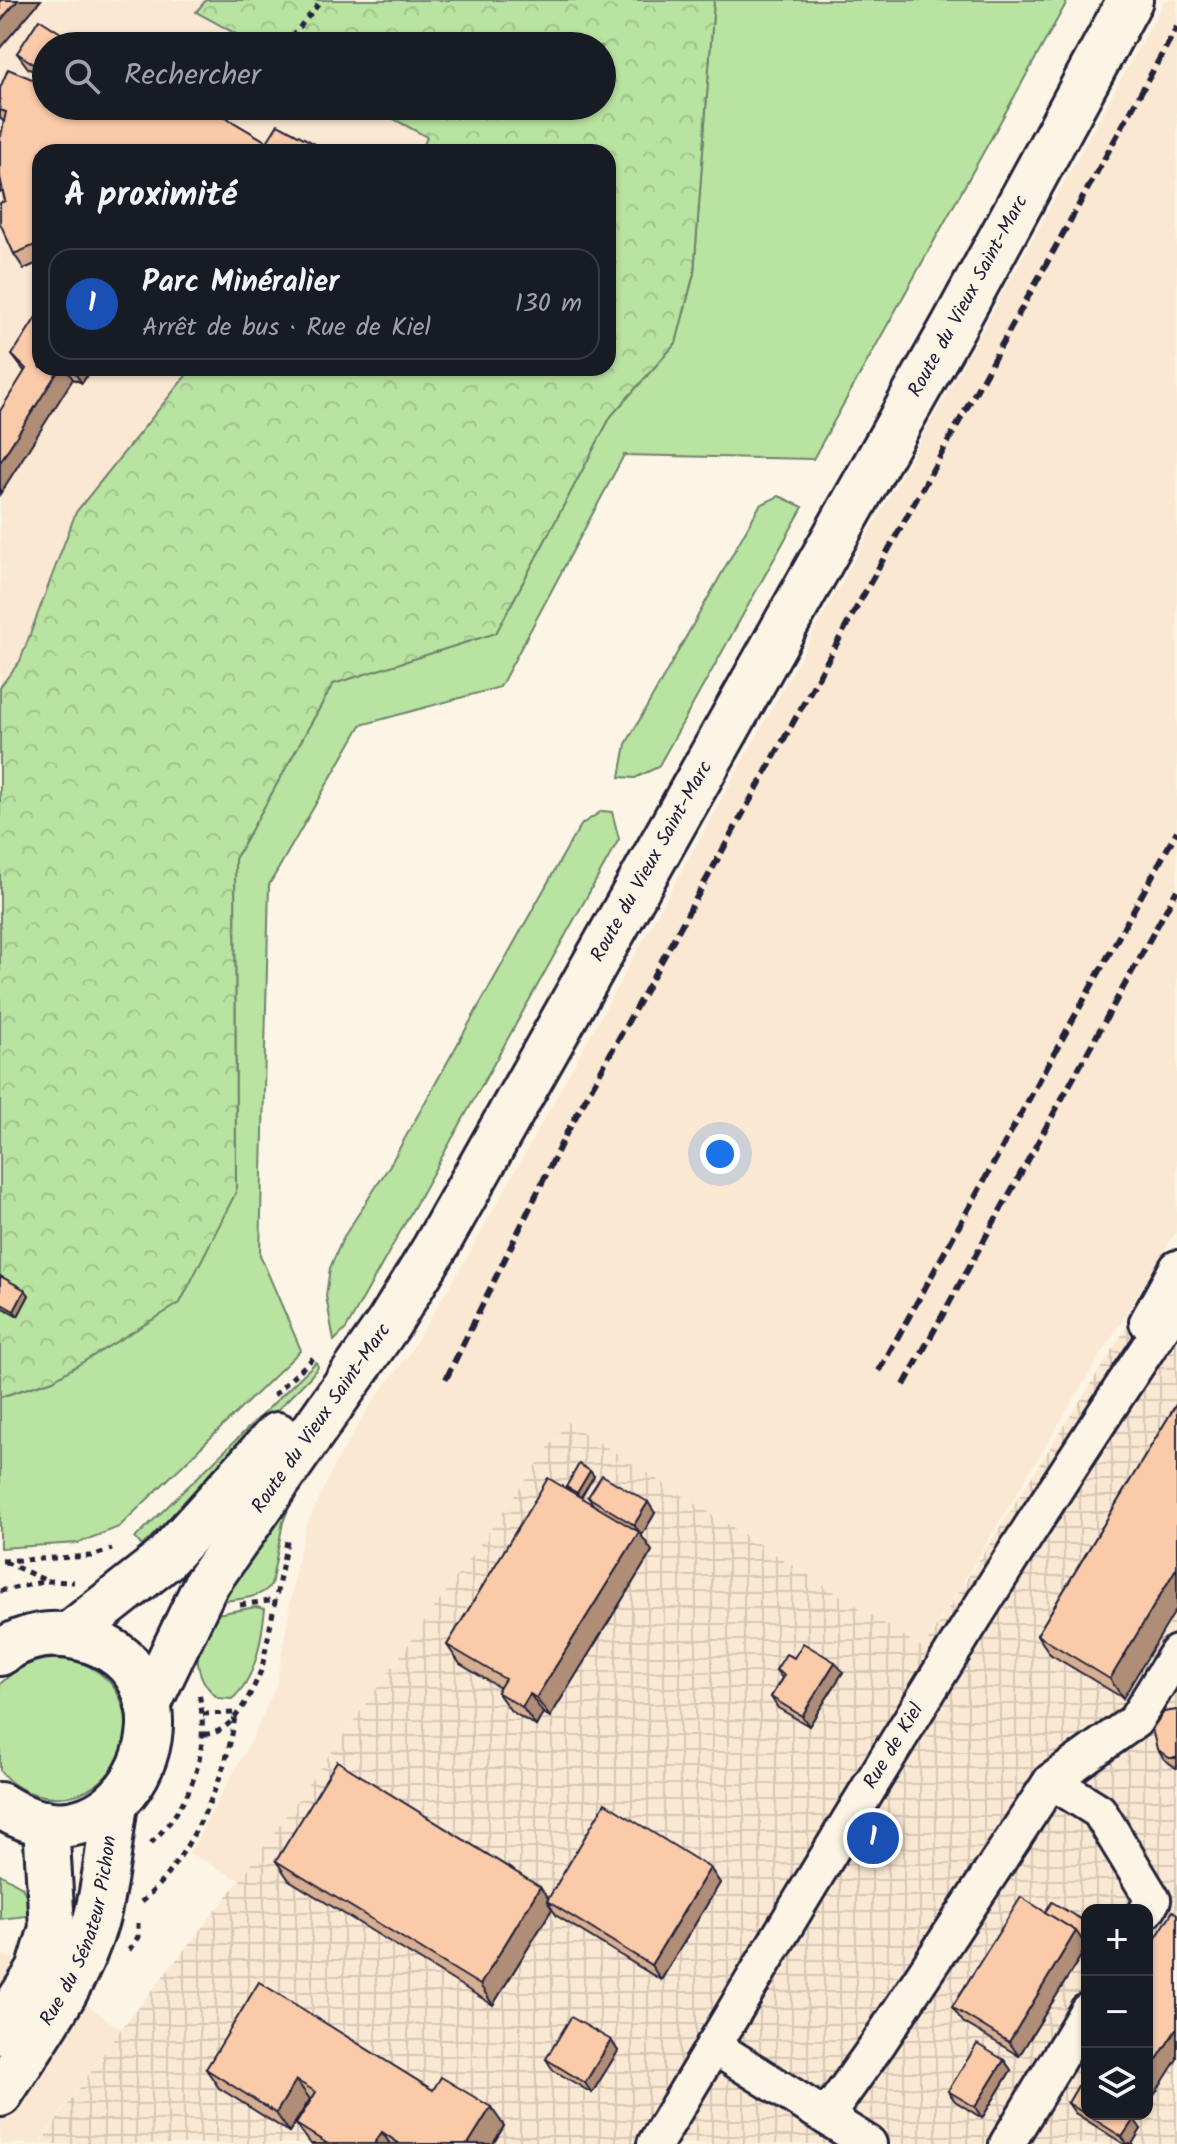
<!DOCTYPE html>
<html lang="fr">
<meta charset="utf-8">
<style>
:root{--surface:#171b24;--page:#242831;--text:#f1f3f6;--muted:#9ea1a6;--line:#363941;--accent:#1a73e8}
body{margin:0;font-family:Kalam,sans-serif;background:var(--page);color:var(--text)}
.controls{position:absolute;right:24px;bottom:24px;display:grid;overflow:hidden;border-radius:16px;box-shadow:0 2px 6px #0004}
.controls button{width:72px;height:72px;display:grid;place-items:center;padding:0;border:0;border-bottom:2px solid var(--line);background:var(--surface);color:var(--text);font:40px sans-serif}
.you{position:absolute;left:720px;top:1154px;width:28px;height:28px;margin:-20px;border:6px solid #fff;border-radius:50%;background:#1a73e8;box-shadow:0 0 0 12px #1a73e833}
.badge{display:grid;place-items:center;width:52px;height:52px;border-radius:50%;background:var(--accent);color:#fff;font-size:26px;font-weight:700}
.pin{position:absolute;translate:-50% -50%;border:4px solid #fff;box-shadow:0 2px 8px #0006}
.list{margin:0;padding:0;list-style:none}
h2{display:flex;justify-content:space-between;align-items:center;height:104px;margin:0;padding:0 32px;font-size:34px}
h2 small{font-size:26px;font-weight:400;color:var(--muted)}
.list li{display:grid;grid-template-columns:52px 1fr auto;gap:24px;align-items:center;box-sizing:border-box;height:112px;margin:0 16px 16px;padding:0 16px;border:2px solid var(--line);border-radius:24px}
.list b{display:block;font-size:30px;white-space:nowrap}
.list p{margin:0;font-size:26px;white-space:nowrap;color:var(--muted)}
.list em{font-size:26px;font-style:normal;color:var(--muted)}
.icon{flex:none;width:44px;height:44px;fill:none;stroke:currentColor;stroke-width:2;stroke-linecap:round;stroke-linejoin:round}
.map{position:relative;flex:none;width:1177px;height:2144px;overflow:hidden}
.search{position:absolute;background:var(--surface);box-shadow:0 2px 6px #0004;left:32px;top:32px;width:584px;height:88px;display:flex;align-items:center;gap:20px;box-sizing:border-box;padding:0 28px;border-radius:44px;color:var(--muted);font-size:30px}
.panel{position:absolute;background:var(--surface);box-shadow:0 2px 6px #0004;left:32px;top:144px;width:584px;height:232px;border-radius:24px}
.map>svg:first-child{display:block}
.built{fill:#fbe8d3}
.industrial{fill:url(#industrial-grid);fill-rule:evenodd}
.grass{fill:#b9e3a0;stroke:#6e826e;stroke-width:2}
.forest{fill:url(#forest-crowns);stroke:#6e826e;stroke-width:2}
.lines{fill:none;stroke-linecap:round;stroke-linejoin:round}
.minor-casing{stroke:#22223b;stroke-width:40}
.major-casing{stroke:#22223b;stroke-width:50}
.path{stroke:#22223b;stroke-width:5;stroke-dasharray:6 6;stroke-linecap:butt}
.minor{stroke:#fcf5e5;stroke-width:34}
.major{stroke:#fcf5e5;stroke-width:44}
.rail{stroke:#22223b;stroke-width:6;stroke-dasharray:12 6;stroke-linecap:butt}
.wall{fill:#d7ae91;stroke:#22223b;stroke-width:2}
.shaded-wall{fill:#af8d76;stroke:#22223b;stroke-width:2}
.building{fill:#facaa9;stroke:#22223b;stroke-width:2}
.labels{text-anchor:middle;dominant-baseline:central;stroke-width:8;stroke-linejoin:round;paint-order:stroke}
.street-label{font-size:20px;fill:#22223b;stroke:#fcf5e5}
</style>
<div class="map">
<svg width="1177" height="2144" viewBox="0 0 1177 2144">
<defs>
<pattern id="industrial-grid" width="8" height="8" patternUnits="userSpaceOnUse" patternTransform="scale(2)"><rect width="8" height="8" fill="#fbe8d3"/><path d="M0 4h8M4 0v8" fill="none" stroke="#d7c7b6"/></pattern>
<pattern id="forest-crowns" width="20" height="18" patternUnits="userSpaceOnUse" patternTransform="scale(2)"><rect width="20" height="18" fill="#b9e3a0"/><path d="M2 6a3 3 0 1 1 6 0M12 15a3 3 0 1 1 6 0" fill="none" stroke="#9fc28b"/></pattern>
</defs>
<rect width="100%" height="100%" fill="#fcf5e5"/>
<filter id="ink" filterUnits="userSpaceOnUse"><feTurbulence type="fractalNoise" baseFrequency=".0125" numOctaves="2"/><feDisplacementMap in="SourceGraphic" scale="16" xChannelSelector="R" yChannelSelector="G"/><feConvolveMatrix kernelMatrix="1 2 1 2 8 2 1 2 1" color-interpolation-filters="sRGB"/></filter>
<g filter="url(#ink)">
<g class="built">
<polygon points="0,0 206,0 196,13 258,46 46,46 46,106 370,106 428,137 421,152 40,152 40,368 192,368 76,512 20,661 0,687"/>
<polygon points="1165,0 1177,0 1177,1230 923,1648 567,1422 240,1880 189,1853 252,1739 277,1683 297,1561 306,1526 336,1462 371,1404 407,1357 470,1252"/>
<polygon points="0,1953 39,1971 121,2029 39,2144 0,2144"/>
</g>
<path class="industrial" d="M1177 1248V2144H40L121 2029 240 1880 567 1422 923 1648ZM1087 1910H1147V2114H1087Z"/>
<g class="grass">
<polygon points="714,0 1068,0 813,459 624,455 500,687 361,725 269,885 260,1255 301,1350 119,1527 78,1543 0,1548 0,1397 53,1380 236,1192 235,858 333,684 496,633 611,416 676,343 694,273"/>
<polygon points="779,496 803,507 658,767 635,778 620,777 626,744 760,505"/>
<polygon points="602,811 612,812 619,839 346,1329 334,1341 326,1296 330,1268 343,1238 390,1165 571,841 582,824"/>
<polygon points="316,1362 318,1367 310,1377 142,1546 135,1538"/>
<path d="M294 1495 283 1522 271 1585C259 1601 231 1599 213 1602Z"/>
<path d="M256 1607 265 1609C261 1640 257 1677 232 1699L218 1698C189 1674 197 1646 206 1616Z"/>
<path d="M50 1656C173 1668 131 1821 35 1794 22 1791 8 1782 0 1770V1684L24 1663Z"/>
<polygon points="0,1874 22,1887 36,1915 0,1919"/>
</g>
<polygon class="forest" points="206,0 714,0 694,273 676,343 611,416 496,633 333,684 235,859 236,1192 180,1303 53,1380 0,1397 0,687 20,661 76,512 192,368 608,368 608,152 421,152 427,137 370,106 602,106 602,46 258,46 196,12"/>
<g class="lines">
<defs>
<g id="minor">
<polyline points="1147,1322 1177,1268"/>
<polyline points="1051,1781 1135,1721 1177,1653"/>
<polyline points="713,2046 869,2144"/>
<polyline points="826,2117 878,2044 1051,1781 1099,1811 1153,1900 1147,1910"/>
<path id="s1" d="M655 2144C824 1861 992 1578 1177 1305"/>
<polyline points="1007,2144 1087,2011"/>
</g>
<g id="major">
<polyline points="69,1635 164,1560 277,1435"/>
<path d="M0 1653C24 1635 53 1631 81 1638 218 1672 130 1890 0 1805"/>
<path id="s2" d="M148 1705 206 1584 389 1323 435 1248 954 325 1130 0"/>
<polyline points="0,2031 39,1971 52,1928 46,1823"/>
<path id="s3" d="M0 2094C35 2039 78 1983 96 1920 106 1883 109 1842 115 1804"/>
</g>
</defs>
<use href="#minor" class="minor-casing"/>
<use href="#major" class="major-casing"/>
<g class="path">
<polyline points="284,46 322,0"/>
<polyline points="274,1395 313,1358"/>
<polyline points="2,1561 92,1556 112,1549"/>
<polyline points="5,1562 47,1581"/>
<polyline points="0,1591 47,1581 74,1582"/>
<polyline points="240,1605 276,1600"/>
<polyline points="203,1714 234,1713"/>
<path d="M204 1734C232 1736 253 1691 262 1668L287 1541"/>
<path d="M151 1843C194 1801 210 1751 199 1693"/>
<path d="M141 1902C187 1864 230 1772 235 1714"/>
<polyline points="129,1950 138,1937 138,1923"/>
</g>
<use href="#minor" class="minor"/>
<use href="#major" class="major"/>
<g class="rail">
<polyline points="879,1371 1177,831"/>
<polyline points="446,1379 566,1134 1177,27"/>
<polyline points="904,1385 1177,890"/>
</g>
</g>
<g class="wall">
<polygon points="46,46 46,80 28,68 17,53"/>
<polygon points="0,88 46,106 228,106 228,119 267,142 328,152 40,152 40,262 24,269 14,254 3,192 0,192 0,136 1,136 4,122 0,118"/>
<polygon points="12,355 40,368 92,368 82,383 73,379 25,372"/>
<polygon points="0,1276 25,1290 29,1295 18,1316 0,1306"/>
<polygon points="1177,1403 1123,1698 1050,1654 1037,1635"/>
<polygon points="590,1471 594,1476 581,1498 594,1506 588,1497 655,1513 642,1535 640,1534 652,1551 550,1717 543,1713 536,1726 511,1711 497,1692 500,1688 460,1664 447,1645 569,1490 566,1487"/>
<polygon points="794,1658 843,1672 809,1726 778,1708 771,1697 782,1678 776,1670"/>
<polygon points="1177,1710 1177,1768 1176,1768 1164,1759 1157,1749"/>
<polygon points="276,1861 548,1899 710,1868 720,1883 661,1980 557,1916 552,1909 493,2005 289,1880"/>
<polygon points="1087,1946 1019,2056 963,2022 952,2007"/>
<polygon points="611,2040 618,2051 592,2093 553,2070 546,2059"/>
<polygon points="1004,2060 1011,2070 982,2118 955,2101 948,2091"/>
<polygon points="206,2069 433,2090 504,2126 493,2144 311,2144 296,2124 311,2100 310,2099 289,2132 219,2088"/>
<polygon points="1068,2103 1141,2129 1132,2144 1124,2144 1075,2113"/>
</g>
<g class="shaded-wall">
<polygon points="18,0 41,0 0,48 0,21"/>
<polygon points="218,106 228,106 229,128 218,113"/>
<polygon points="60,368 65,368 73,379 0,494 0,462"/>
<polygon points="71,368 92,368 82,383"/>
<polygon points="25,1290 29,1295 18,1316 14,1311"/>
<polygon points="590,1471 594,1476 580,1498 577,1493"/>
<polygon points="648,1502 655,1513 642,1535 634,1525"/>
<polygon points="639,1532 652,1551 550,1717 536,1698"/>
<polygon points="1177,1567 1177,1608 1123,1698 1110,1679"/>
<polygon points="835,1662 843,1672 809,1726 802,1716"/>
<polygon points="530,1694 543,1713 536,1726 522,1707"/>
<polygon points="710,1868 720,1883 661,1980 651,1965"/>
<polygon points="540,1887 552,1904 547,1901 552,1909 493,2005 480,1985"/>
<polygon points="1076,1931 1087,1934 1087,1946 1019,2056 1009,2042"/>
<polygon points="1177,2028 1177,2059 1151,2100 1147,2095 1147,2075"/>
<polygon points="611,2040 618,2051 592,2093 585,2083"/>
<polygon points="1004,2060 1011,2070 982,2118 975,2107"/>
<polygon points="296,2080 310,2099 289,2132 276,2113"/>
<polygon points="491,2107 504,2126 493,2144 468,2144"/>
<polygon points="1134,2119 1141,2129 1132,2144 1127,2144 1122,2137"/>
<polygon points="382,2132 390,2144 374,2144"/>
</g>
<g class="building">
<polygon points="0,0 18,0 0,21"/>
<polygon points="39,19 81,46 46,46 46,72 17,53"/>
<polygon points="8,69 44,84 46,81 46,106 218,106 218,113 267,142 278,124 328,151 40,152 40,243 14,254 0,223 0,203 5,201 0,177 0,136 1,136 6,112 0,110 0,88"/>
<polygon points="40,311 40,368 60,368 0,462 0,411 26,369 12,355"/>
<polygon points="0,1276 25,1290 14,1311 0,1303"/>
<polygon points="1177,1403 1177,1567 1110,1679 1037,1635"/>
<polygon points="579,1464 590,1471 577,1493 566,1487"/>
<polygon points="602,1475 648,1502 634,1525 588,1497"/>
<polygon points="548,1478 639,1532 536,1698 530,1694 522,1707 497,1692 505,1679 447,1645"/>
<polygon points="803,1643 835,1662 802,1716 771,1697 784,1675 776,1670 786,1654 794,1658"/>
<polygon points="1177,1710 1177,1758 1169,1758 1157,1749 1152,1729 1164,1712"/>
<polygon points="337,1761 540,1887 480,1985 276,1861"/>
<polygon points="605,1803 710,1868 651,1965 547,1901"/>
<polygon points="1021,1897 1076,1931 1009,2042 952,2007"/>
<polygon points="1052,1902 1087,1923 1087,1934 1083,1941 1076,1931 1045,1912"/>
<polygon points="1173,1911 1177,1914 1177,2028 1147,2075 1147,1952"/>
<polygon points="259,1982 433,2090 441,2077 491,2107 468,2144 400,2144 382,2132 374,2144 328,2144 296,2124 316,2092 296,2080 276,2113 206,2069"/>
<polygon points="571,2017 611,2040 585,2083 546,2059"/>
<polygon points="977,2044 1004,2060 975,2107 948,2091"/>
<polygon points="1079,2084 1087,2089 1087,2114 1126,2114 1134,2119 1122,2137 1068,2103"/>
</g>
</g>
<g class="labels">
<g class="street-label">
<text stroke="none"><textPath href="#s2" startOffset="1632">Route du Vieux Saint-Marc</textPath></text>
<text stroke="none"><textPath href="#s2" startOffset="984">Route du Vieux Saint-Marc</textPath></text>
<text stroke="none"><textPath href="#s2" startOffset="336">Route du Vieux Saint-Marc</textPath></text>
<text stroke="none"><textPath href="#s1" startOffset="464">Rue de Kiel</textPath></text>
<text stroke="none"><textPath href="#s3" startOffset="184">Rue du Sénateur Pichon</textPath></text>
</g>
</g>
</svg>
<div class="controls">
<button>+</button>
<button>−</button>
<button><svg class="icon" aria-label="layers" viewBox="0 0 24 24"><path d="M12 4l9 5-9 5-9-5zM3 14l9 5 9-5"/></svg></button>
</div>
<div class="you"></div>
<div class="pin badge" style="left:873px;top:1838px;background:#1a4fb4">1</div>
<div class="search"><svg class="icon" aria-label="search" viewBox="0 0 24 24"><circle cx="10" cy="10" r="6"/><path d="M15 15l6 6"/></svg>Rechercher</div>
<section class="panel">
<h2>À proximité<small></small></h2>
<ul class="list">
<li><span class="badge" style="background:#1a4fb4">1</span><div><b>Parc Minéralier</b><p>Arrêt de bus · Rue de Kiel</p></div><em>130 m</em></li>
</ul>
</section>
</div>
